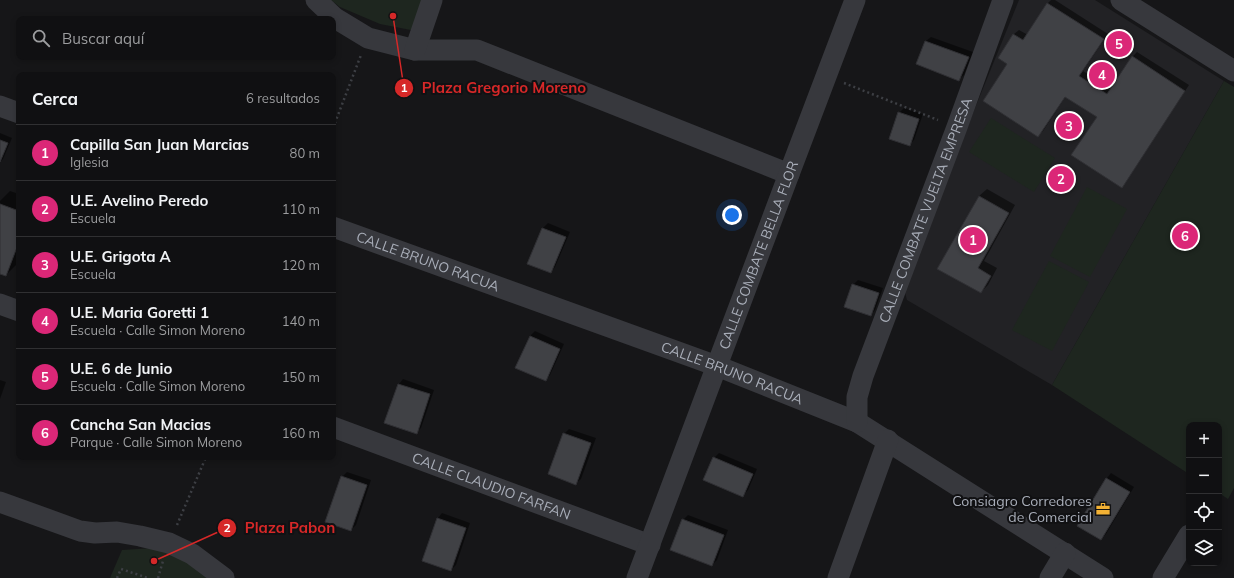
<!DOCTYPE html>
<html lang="es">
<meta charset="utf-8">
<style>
:root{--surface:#101012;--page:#19191b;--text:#f1f3f6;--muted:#9c9d9f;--line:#303032;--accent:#db2777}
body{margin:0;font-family:Mulish,sans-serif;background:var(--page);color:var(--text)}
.controls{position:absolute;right:12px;bottom:12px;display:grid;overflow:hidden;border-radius:8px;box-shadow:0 2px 6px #0003}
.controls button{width:36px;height:36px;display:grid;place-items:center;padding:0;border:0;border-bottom:1px solid var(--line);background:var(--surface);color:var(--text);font:20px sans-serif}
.you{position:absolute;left:732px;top:215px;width:14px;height:14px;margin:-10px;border:3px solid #fff;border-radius:50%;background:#1a73e8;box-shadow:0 0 0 6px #1a73e833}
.badge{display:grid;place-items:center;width:26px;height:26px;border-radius:50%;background:var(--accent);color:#fff;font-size:13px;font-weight:700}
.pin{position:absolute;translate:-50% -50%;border:2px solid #fff;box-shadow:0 1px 4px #0006}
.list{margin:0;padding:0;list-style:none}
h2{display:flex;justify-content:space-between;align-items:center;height:52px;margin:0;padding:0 16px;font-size:17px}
h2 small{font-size:13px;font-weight:400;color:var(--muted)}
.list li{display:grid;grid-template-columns:26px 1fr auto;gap:12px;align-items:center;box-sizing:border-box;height:56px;padding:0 16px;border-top:1px solid var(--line)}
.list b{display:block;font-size:15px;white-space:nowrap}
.list p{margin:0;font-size:13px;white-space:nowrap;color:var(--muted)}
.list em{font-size:13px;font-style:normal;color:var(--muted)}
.icon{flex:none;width:22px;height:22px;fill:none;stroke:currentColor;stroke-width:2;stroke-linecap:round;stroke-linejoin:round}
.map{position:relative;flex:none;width:1234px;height:578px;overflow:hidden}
.search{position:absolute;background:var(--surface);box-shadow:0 2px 6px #0003;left:16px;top:16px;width:320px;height:44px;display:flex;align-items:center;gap:10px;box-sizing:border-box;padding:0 14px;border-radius:8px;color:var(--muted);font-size:15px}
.panel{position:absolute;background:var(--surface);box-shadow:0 2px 6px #0003;left:16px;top:72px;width:320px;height:388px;border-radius:8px}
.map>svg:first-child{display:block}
.built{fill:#222225}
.green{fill:#1e261f}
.shadow{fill:#0007}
.building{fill:#404145;stroke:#303034}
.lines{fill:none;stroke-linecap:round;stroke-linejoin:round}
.path{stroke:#3d3f44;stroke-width:2.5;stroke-dasharray:2 3;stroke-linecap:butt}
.minor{stroke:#37383d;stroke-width:21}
.labels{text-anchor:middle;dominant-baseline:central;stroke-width:4;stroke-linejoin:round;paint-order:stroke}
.street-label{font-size:14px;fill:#a8adb8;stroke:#111113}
.poi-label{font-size:14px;fill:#a8adb8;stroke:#111113;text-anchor:end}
.leader{fill:none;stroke:#d62828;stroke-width:1.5}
.callout-dot{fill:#d62828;stroke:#111113;stroke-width:1.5}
.mark-label{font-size:12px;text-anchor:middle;font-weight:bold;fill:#fff}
.callout-label{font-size:15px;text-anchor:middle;font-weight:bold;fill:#d62828;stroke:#111113;stroke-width:4;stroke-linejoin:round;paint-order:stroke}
</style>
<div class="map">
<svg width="1234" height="578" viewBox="0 0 1234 578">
<rect width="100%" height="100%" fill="#161618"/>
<polygon class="built" points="1019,0 1095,0 1224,81 1052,385 907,300 903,285"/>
<g class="green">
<polygon points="331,0 432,0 421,32 380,24 340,7"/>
<polygon points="1224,81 1234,87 1234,488 1228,499 1219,493 1219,425 1189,425 1189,474 1052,385"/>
<polygon points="991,118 1055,158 1034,192 969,152"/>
<polygon points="1087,187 1127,209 1090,277 1050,256"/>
<polygon points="1049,261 1089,282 1052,351 1012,330"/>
<polygon points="154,548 177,555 214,578 110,578 122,550"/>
</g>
<g class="shadow">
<polygon points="1051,0 1055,0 1108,34 1083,71 1111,89 1132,57 1137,52 1189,85 1126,182 1121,187 1098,117 1066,96 1043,131 1038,135 1009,64 999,58 1014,34 1019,30 1028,35 1048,3"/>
<polygon points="931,37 973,52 964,75 959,79 918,64 926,41"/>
<polygon points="904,108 923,114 914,140 909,145 899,113"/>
<polygon points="0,133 12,138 3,159 0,162"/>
<polygon points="987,189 1015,205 984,261 997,268 988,285 981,292 939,268 979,196"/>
<polygon points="10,191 19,194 19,260 18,263 6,275 0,273 0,201"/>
<polygon points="548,223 570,232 555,267 551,272 529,264 543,228"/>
<polygon points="858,280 883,288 875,310 871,315 853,285"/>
<polygon points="535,331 564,344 550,375 545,380 530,336"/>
<polygon points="403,379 434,390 421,428 416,432 386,422 399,384"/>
<polygon points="0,380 6,382 0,399"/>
<polygon points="569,429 596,438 581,479 576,483 564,434"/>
<polygon points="719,453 757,469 748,490 743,495 714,458"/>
<polygon points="347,472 371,480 356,525 351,530 342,477"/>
<polygon points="1111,473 1134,487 1106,534 1101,539 1078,526 1107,478"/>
<polygon points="442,513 470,523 456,565 451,570 438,518"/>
<polygon points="688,515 728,530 717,560 712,565 683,520"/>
</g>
<g class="building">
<polygon points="1047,3 1104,39 1079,76 1107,94 1132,56 1185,91 1122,188 1071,155 1097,117 1065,97 1038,137 983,101 1007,64 998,58 1013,34 1023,40"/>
<polygon points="925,41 969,57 959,81 916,64"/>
<polygon points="898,112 919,119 910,146 889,139"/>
<polygon points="0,140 8,143 0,162"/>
<polygon points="979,196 1009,213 978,268 991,276 981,293 937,269"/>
<polygon points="0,204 19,211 19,242 6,276 0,274"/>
<polygon points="542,228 566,237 551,273 527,264"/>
<polygon points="852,284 879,293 871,316 844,307"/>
<polygon points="530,336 560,349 546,381 515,368"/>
<polygon points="398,384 430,394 417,434 384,423"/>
<polygon points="563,433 591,443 576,485 548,474"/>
<polygon points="713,457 753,474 743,497 703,480"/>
<polygon points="341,476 367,485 351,531 325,522"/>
<polygon points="1106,478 1130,492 1101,540 1077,526"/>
<polygon points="437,518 466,528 451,571 422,561"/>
<polygon points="682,519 724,535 712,566 670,550"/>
</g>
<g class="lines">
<g class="path">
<polyline points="844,83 938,120"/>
<polyline points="333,128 361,55"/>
<polyline points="177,525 206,457"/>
<polyline points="117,578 121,569 148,578"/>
<polyline points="158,578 163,561"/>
</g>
<g class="minor">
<polyline points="316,0 335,18 368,38 415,50 477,50 789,174"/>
<polyline points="1121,0 1234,71"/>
<polyline points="415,50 432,0"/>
<polyline points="0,106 19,113"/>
<path id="s1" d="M333 227 717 366 857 422 1103 578"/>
<polyline points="0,304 19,311"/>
<path id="s2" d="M857 422V397L863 376 957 127 1003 0"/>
<path id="s3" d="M333 427 650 545"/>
<polyline points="0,502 80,531 95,533 117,532 140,536 169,543 192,554 224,578"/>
<path id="s4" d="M637 578 789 174 855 0"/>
<polyline points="838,578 888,440"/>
<polyline points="1050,578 1065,553"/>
<polyline points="1163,578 1189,535"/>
</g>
</g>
<defs>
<symbol id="office-bare" viewBox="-9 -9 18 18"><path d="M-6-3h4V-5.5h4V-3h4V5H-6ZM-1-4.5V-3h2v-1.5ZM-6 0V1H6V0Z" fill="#f2b134" stroke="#111113" stroke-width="2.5" paint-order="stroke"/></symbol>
</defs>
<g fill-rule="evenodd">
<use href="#office-bare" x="1093" y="499" width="20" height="20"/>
</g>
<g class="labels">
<g class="street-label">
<text stroke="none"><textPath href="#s2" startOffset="224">CALLE COMBATE VUELTA EMPRESA</textPath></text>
<text stroke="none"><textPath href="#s4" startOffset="345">CALLE COMBATE BELLA FLOR</textPath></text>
<text stroke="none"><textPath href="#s1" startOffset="101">CALLE BRUNO RACUA</textPath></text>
<text stroke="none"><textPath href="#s1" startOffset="425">CALLE BRUNO RACUA</textPath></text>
<text stroke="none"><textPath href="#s3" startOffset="169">CALLE CLAUDIO FARFAN</textPath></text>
</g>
<g class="poi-label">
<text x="1092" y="501">Consiagro Corredores<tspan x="1092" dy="16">de Comercial</tspan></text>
</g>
</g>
<path class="leader" d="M393 16L404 88M154 561L227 528"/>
<g class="callout-dot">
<circle cx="393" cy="16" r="4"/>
<circle cx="154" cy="561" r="4"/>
<circle cx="404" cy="88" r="10"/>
<circle cx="227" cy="528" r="10"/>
</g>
<g class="mark-label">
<text x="404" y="92">1</text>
<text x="227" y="532">2</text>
</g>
<g class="callout-label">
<text x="504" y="93">Plaza Gregorio Moreno</text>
<text x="290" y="533">Plaza Pabon</text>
</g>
</svg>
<div class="controls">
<button>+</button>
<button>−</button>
<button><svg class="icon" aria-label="locate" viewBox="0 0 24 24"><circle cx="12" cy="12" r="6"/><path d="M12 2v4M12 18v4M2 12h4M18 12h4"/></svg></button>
<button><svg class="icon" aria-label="layers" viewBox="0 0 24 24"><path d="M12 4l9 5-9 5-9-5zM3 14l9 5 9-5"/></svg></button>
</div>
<div class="you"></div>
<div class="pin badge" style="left:973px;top:240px">1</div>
<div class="pin badge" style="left:1061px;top:179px">2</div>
<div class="pin badge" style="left:1069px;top:126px">3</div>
<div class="pin badge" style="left:1102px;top:75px">4</div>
<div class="pin badge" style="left:1119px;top:44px">5</div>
<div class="pin badge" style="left:1185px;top:236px">6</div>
<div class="search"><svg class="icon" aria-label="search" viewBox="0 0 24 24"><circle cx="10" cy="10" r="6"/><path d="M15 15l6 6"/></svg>Buscar aquí</div>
<section class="panel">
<h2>Cerca<small>6 resultados</small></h2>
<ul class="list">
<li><span class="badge">1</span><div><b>Capilla San Juan Marcias</b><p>Iglesia</p></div><em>80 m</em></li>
<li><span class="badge">2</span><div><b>U.E. Avelino Peredo</b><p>Escuela</p></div><em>110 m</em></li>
<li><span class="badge">3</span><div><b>U.E. Grigota A</b><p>Escuela</p></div><em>120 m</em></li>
<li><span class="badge">4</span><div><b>U.E. Maria Goretti 1</b><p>Escuela · Calle Simon Moreno</p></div><em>140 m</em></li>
<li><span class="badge">5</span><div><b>U.E. 6 de Junio</b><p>Escuela · Calle Simon Moreno</p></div><em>150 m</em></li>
<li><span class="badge">6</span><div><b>Cancha San Macias</b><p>Parque · Calle Simon Moreno</p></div><em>160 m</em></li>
</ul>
</section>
</div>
